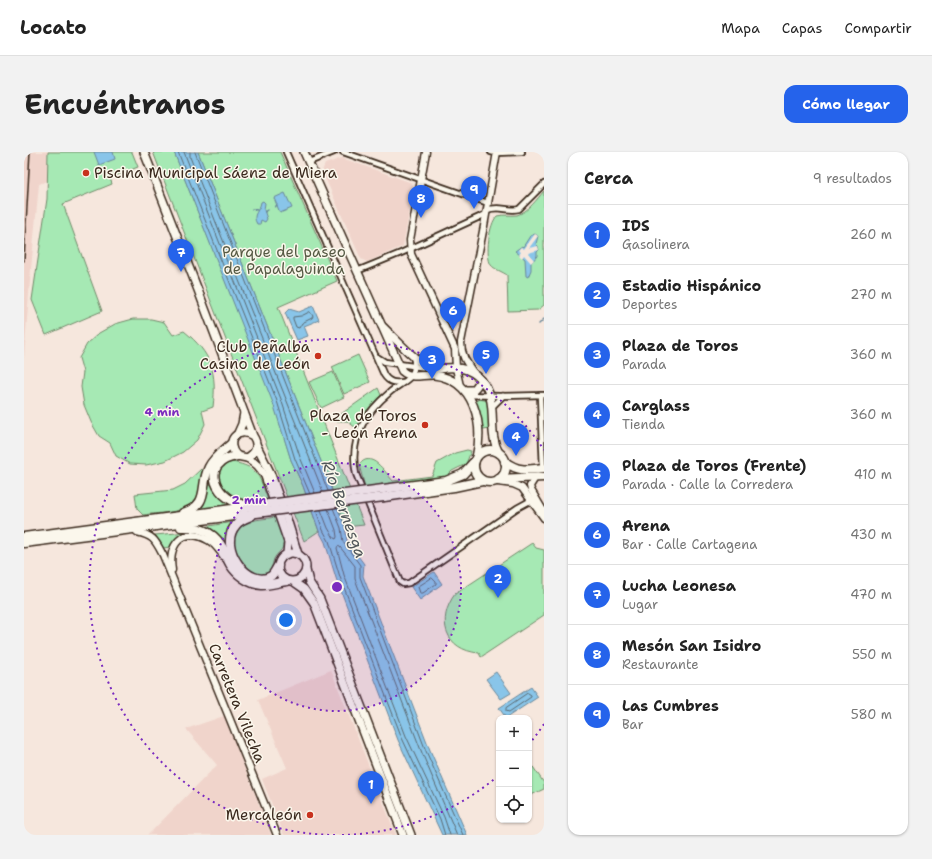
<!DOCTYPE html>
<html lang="es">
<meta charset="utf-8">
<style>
:root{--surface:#fff;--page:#f2f2f2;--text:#222;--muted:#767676;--line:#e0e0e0;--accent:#2563eb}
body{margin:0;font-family:"Shantell Sans",sans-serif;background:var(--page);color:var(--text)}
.controls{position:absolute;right:12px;bottom:12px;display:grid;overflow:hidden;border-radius:8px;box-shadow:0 1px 3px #0004}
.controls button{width:36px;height:36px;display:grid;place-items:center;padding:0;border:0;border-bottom:1px solid var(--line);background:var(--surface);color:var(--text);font:20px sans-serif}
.you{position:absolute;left:262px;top:468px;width:14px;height:14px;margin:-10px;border:3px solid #fff;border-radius:50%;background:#1a73e8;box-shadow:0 0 0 6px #1a73e833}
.badge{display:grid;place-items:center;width:26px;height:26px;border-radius:50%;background:var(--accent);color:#fff;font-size:13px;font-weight:700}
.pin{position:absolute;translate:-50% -33px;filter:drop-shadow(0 1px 2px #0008)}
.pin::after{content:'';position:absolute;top:21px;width:14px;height:12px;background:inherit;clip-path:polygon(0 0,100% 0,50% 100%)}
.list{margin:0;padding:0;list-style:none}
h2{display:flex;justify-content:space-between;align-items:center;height:52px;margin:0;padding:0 16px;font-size:17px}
h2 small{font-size:13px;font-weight:400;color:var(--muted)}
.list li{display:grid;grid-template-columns:26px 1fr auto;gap:12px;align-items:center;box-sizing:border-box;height:60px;padding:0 16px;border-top:1px solid var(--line)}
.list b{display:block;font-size:15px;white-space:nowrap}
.list p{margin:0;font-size:13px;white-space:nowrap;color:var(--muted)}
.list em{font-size:13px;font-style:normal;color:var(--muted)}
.icon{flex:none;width:22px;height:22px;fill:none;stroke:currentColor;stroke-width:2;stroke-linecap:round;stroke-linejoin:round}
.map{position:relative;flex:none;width:520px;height:683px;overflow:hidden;border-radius:12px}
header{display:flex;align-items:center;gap:24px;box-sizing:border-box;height:56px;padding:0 20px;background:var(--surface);border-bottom:1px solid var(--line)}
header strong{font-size:19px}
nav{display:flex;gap:22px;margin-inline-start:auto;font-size:14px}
.intro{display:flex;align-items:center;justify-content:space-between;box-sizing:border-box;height:96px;padding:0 24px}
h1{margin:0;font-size:28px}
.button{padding:10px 18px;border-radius:12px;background:var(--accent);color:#fff;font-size:14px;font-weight:700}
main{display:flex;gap:24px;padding:0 24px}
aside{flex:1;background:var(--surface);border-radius:12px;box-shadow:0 1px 3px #0004}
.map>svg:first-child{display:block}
.built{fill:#f0d4cb}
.green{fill:#a6e9b4;stroke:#708a69}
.water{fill:#89c5e9;stroke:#6a8798}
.pier{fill:#f6e7dd}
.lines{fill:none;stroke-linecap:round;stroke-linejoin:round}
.shore{stroke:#5a686f;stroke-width:1}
.stream{stroke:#6a8798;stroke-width:1.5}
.street-casing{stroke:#3b2a1e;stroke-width:8}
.secondary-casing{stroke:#3b2a1e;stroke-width:9}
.primary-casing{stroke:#3b2a1e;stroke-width:10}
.highway-casing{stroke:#3b2a1e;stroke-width:11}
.street{stroke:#fbf7ec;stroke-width:4.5}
.secondary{stroke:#fbf7ec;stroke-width:6}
.primary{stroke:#fbf7ec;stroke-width:7}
.highway{stroke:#fbf7ec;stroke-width:8}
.rail{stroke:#3b2a1e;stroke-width:1.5}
.highway-bridge-casing{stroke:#3b2a1e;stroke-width:11;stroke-linecap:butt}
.highway-bridge{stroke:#fbf7ec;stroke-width:8}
.ring{fill:none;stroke:#7b2cbf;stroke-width:2;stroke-dasharray:2 4}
.poi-dot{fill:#c8321e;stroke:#fbf7ec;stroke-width:1.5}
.labels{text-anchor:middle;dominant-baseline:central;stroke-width:3;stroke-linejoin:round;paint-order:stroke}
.poi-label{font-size:15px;fill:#3b2a1e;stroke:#fbf7ec;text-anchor:end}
.park-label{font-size:15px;fill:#565a44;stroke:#fbf7ec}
.street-label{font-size:15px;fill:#3b2a1e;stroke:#fbf7ec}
.water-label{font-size:16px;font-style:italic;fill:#52585b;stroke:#fbf7ec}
.centre{fill:#7b2cbf;stroke:#fbf7ec;stroke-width:2}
.ring-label{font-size:12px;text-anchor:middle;font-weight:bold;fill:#7b2cbf;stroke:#fbf7ec;stroke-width:3;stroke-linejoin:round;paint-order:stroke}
</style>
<header>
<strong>Locato</strong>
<nav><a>Mapa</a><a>Capas</a><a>Compartir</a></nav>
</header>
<div class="intro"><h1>Encuéntranos</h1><a class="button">Cómo llegar</a></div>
<main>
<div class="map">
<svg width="520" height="683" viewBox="0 0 520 683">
<rect width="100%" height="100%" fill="#f6e7dd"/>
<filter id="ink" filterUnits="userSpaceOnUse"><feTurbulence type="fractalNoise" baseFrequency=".025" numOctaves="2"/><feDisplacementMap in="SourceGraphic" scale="8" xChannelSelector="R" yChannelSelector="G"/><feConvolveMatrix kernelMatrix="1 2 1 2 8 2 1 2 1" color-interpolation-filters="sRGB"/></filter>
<g filter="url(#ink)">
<g class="built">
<polygon points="0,0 24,0 24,29 15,32 6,128 0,206"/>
<polygon points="318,6 388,31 390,36 379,94 343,110 337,107 298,19 301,12"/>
<polygon points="307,518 372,683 260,683 238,627 263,616 234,548"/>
<polygon points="200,564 247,683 124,683 193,613 162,577"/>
</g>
<g class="green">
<polygon points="24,0 108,0 114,15 86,26 88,32 39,52 78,159 22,183 8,148 23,47"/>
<polygon points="129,0 150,0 249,249 267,308 279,334 295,379 280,389"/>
<polygon points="174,0 256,0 313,129 254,155 340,373 321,375 306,332"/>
<path d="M520 39V153L514 158 484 159 483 123C479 120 470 117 467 113 461 103 465 72 473 64 480 62 486 64 493 63 504 60 513 47 520 39Z"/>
<path d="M109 167H127L140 170 149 183 160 179C188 202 193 220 189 255L178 259 181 272 173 288 159 300 141 309 122 313 106 312 92 304 86 291 75 284 67 270 60 253 57 235 59 220 55 206 63 192 75 181 91 172Z"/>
<polygon points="334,203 346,230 320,242 308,215"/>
<polygon points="309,220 320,245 297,256 285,230"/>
<polygon points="354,236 357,243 342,259 332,276 323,269 311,269 310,267"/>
<polygon points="455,247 465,249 466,277 459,278 451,250"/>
<path d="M443 298 447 299 442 312 428 319 422 325 341 335 335 313C347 297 361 320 369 329L408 324 413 311 431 301Z"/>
<path d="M208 310C236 315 235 325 244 348 233 349 223 350 213 346 196 339 186 317 208 310Z"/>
<path d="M177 317 179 319C176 326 177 335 174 343 166 363 136 360 119 363L113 357 111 342 149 338 161 332Z"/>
<polygon points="186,332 189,333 201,348 202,353 179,357 175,355 184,333"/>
<path d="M251 365C254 373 262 386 259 394 258 399 252 402 250 407 248 412 248 420 242 422 226 429 193 385 221 371 230 367 242 367 251 365Z"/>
<polygon points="209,370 203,382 203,394 201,395 179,375"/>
<polygon points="163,380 163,382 152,388 147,395 139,396 131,383"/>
<path d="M508 391 512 396 520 398V463L457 505 455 501C421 498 412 468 431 442Z"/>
<polygon points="505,609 520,631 520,637 505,644"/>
</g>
<g class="water">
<polygon points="70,0 89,0 91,7 75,13"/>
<polygon points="150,0 174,0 306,332 309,344 321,375 323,389 340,412 339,424 406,598 443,683 418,683 374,588 312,426 301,390 295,379 279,334 267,308 249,251"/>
<polygon points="261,41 268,56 256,61 250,46"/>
<path d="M239 49 241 51 240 58 243 67 241 70 237 68 236 72H233C227 62 236 59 237 50Z"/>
<polygon points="511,82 514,84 512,92 514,94 515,98 513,100 513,104 507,111 507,118 504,125 502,124 501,107 491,99 498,94 499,95 506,84"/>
<polygon points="289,154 295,168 280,174 284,184 273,188 261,161 265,157 275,160"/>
<polygon points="410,420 418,432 396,448 387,435"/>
<polygon points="472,520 487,541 477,547 462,527"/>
<polygon points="507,535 514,545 482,566 475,556"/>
</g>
<polygon class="pier" points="511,82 514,84 505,96 514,94 515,98 504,101 510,108 507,111 500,103 498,106 495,103 497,100 494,98 497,95 500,97"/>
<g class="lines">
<g class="shore">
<polyline points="154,0 253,249 271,307 286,342"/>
<polyline points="160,0 257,247 276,305 291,341"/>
<polyline points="166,0 166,5 299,340"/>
<polyline points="171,0 304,339"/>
<polygon points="286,160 289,164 288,166 278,171 275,176 272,175 269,167 269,165 277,164"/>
<polyline points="309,356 317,376 319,390 336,413 336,425 402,599 439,683"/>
<polyline points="292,358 299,378 305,389 316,425 378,586 416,667 421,683"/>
<polyline points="297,358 304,376 310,386 312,387 313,385 312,378 304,357"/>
<polygon points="408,426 412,430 412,432 399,441 396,441 394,435"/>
<polygon points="504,541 507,543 507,545 485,560 482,559 482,556"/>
<polyline points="426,683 420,665 382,584 320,423 313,396 314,394 316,395 331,414 331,427 398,601 433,683"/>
</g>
<g class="stream">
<polyline points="251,55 253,53"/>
<polyline points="228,57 233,58"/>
<polyline points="241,60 244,58"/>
<polyline points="515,172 520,167"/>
</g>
<defs>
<g id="street">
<path d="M262 0 360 223C365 231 371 231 379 230"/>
<polyline points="319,0 464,51"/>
<polyline points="467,0 472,1 498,0"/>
<polyline points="285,10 310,0"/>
<path d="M463 58C476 53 484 60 495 57L520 32"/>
<polyline points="333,119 377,101 462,62"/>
<path d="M389 204C391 211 391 218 387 224 381 231 371 235 365 241 340 262 325 289 332 322L376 430 379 432 385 431 493 356 504 350H510"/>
<polyline points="353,205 361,210 403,216"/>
<polyline points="444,243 475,244 520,243"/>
<polyline points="516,243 519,316"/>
<polyline points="468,255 479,244"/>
</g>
<g id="secondary">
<polyline points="402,0 386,88 387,102 431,197 432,216 436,234"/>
<path d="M449 220C442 210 437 203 437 190L460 74 473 0"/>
<polyline points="511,326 506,334 507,338 520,360"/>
<polyline points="474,330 489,332 498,336 520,366"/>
<path d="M113 380C130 384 131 388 139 403L253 683"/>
<path d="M148 418C144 393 158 374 184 388 192 392 196 400 201 406"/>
</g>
<g id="primary">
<path d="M120 0 174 138 229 284C235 293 232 301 223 306L213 304C200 290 213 274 229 284"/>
<path d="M280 0 378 219C388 228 398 222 410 223 451 228 460 272 452 306"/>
<path d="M358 174C368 183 395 213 406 216 411 218 417 217 422 216 439 215 451 218 461 233 474 254 463 280 475 301"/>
<polyline points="441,238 449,238 452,235 457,228"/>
<polyline points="214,281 218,272 220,261"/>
<polyline points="233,294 246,320 263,367 274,402"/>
<path d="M223 306C232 311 236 315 241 324L264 390 263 402"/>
<circle cx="268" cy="415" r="14"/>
<polyline points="282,418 285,430 296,447 387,683"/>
<polyline points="270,430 280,437 290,451 379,683"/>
</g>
<g id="highway">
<circle cx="466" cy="314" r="16"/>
<path d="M213 304C173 310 192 351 224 353"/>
<path d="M481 310C496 320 502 318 520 316"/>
<polyline points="475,327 520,325"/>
<polyline points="359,337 422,329 439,322 449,311"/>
<polyline points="360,345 430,335 458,329"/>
<path d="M159 361C187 352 175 335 185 315 190 305 199 299 207 292"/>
<path d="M227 364C222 366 216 368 212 373 192 395 226 438 247 424 250 422 252 417 254 414"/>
<path d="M157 375C176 374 191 380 200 398 202 402 203 407 206 412 213 423 225 432 238 433 247 433 255 430 263 429"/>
<polyline points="0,385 245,352"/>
<polyline points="0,391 248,359"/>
</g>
</defs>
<use href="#street" class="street-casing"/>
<use href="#secondary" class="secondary-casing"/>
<use href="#primary" class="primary-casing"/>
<use href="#highway" class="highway-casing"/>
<use href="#street" class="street"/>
<use href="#secondary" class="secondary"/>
<use href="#primary" class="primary"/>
<use href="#highway" class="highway"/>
<g class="rail">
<polyline points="0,2 0,0"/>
<polyline points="0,109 6,0"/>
</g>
<defs>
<g id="highway-bridge">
<polyline points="245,352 359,337"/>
<polyline points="248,359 360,345"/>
</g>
</defs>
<use href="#highway-bridge" class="highway-bridge-casing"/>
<use href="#highway-bridge" class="highway-bridge"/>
</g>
</g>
<circle cx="313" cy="435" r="124" fill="#7b2cbf" fill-opacity=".12"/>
<g class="ring">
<circle cx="313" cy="435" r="124"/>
<path d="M520 572A248 248 0 0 1 506 591M474 624A248 248 0 0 1 315 683M311 683A248 248 0 1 1 520 298"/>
</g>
<g class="poi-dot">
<circle cx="62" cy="21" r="4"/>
<circle cx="294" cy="204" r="4"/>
<circle cx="401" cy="273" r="4"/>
<circle cx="286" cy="663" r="4"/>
</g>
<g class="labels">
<g class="poi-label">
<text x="70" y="21" text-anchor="start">Piscina Municipal Sáenz de Miera</text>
<text x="286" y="195">Club Peñalba<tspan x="286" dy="17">Casino de León</tspan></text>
<text x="393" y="264">Plaza de Toros<tspan x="393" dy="17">- León Arena</tspan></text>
<text x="278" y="663">Mercaleón</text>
</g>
<g class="park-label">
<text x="260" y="100">Parque del paseo<tspan x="260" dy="17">de Papalaguinda</tspan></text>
</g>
<g class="street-label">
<text transform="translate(213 551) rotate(68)">Carretera Vilecha</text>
</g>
<g class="water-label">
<text transform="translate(320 357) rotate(70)">Río Bernesga</text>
</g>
</g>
<circle cx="313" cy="435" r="6" class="centre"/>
<g class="ring-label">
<text x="138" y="264">4 min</text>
<text x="225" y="352">2 min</text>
</g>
</svg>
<div class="controls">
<button>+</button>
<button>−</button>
<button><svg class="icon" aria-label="locate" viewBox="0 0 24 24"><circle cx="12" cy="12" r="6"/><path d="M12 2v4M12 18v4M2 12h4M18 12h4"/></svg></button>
</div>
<div class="you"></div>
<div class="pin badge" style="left:347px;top:652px">1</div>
<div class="pin badge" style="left:474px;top:446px">2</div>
<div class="pin badge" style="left:408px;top:227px">3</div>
<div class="pin badge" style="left:492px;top:304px">4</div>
<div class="pin badge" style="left:462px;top:222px">5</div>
<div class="pin badge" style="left:429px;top:178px">6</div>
<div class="pin badge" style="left:157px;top:120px">7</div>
<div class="pin badge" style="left:397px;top:66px">8</div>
<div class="pin badge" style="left:450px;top:57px">9</div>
</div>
<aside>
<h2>Cerca<small>9 resultados</small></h2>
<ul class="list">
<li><span class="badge">1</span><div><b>IDS</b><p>Gasolinera</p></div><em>260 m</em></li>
<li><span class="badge">2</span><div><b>Estadio Hispánico</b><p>Deportes</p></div><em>270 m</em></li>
<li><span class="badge">3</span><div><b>Plaza de Toros</b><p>Parada</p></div><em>360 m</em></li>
<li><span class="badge">4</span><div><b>Carglass</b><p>Tienda</p></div><em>360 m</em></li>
<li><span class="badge">5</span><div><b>Plaza de Toros (Frente)</b><p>Parada · Calle la Corredera</p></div><em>410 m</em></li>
<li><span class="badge">6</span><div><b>Arena</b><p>Bar · Calle Cartagena</p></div><em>430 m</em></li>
<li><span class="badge">7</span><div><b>Lucha Leonesa</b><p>Lugar</p></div><em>470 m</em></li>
<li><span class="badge">8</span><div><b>Mesón San Isidro</b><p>Restaurante</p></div><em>550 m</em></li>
<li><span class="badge">9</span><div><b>Las Cumbres</b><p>Bar</p></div><em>580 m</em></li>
</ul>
</aside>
</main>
